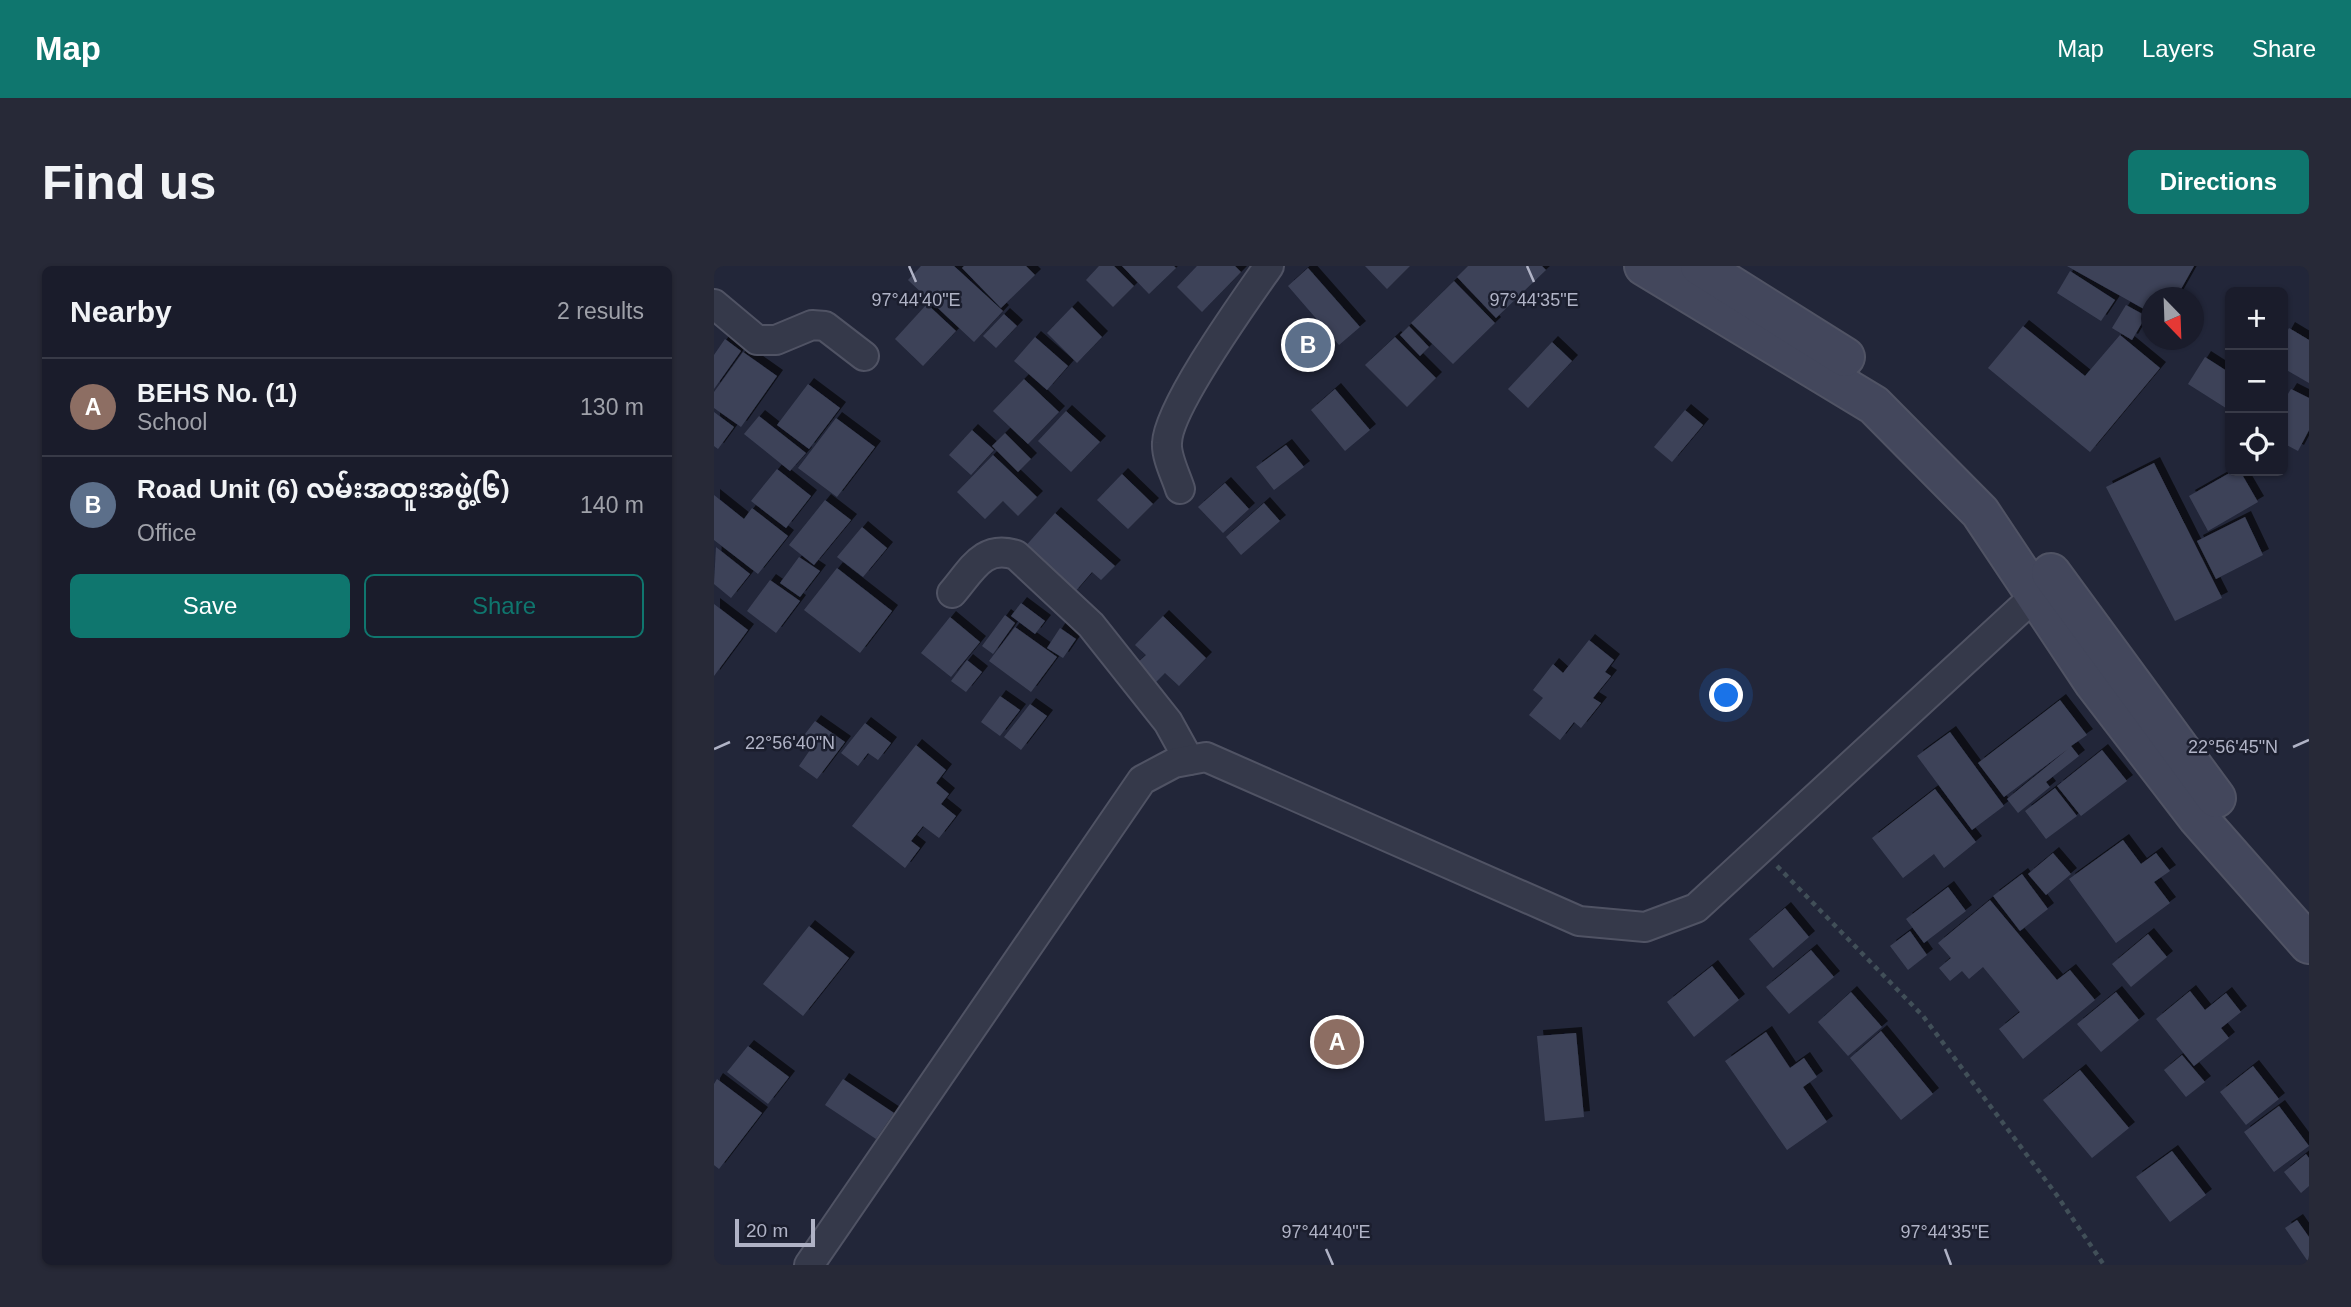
<!DOCTYPE html>
<meta charset="utf-8">
<style>
:root{--surface:#1a1c2b;--page:#272937;--text:#f1f3f6;--muted:#9fa1a9;--line:#383a47;--accent:#0f766e}
body{margin:0;font-family:Arial,"Noto Sans Myanmar",sans-serif;background:var(--page);color:var(--text)}
.controls{position:absolute;right:21px;top:21px;display:grid;overflow:hidden;border-radius:10px;box-shadow:0 2px 5px #0004}
.controls button{width:63px;height:63px;display:grid;place-items:center;padding:0;border:0;border-bottom:2px solid var(--line);background:var(--surface);color:var(--text);font:35px sans-serif}
.compass{position:absolute;left:1427px;top:21px;width:63px;height:63px;border-radius:50%;background:var(--surface);box-shadow:0 2px 5px #0004;rotate:157deg}
.scale{position:absolute;left:21px;bottom:18px;width:80px;box-sizing:border-box;padding-left:7px;border:4px solid #b0b3c6;border-top:0;font-size:19px;line-height:24px;white-space:nowrap;color:#b0b3c6;-webkit-text-stroke:5px #1b1e2e;paint-order:stroke}
.you{position:absolute;left:1013px;top:430px;width:24px;height:24px;margin:-18px;border:5px solid #fff;border-radius:50%;background:#1a73e8;box-shadow:0 0 0 10px #1a73e833}
.badge{display:grid;place-items:center;width:46px;height:46px;border-radius:50%;background:var(--accent);color:#fff;font-size:23px;font-weight:700}
.pin{position:absolute;translate:-50% -50%;border:4px solid #fff;box-shadow:0 2px 7px #0006}
.list{margin:0;padding:0;list-style:none}
h2{display:flex;justify-content:space-between;align-items:center;height:91px;margin:0;padding:0 28px;font-size:30px}
h2 small{font-size:23px;font-weight:400;color:var(--muted)}
.list li{display:grid;grid-template-columns:46px 1fr auto;gap:21px;align-items:center;box-sizing:border-box;height:98px;padding:0 28px;border-top:2px solid var(--line)}
.list b{display:block;font-size:26px;white-space:nowrap}
.list p{margin:0;font-size:23px;white-space:nowrap;color:var(--muted)}
.list em{font-size:23px;font-style:normal;color:var(--muted)}
.actions{display:flex;gap:14px;padding:21px 28px}
.actions a{flex:1;padding:16px 0;border:2px solid var(--accent);border-radius:10px;text-align:center;font-size:24px;color:var(--accent)}
.actions .main{background:var(--accent);color:#fff}
.icon{flex:none;width:38px;height:38px;fill:none;stroke:currentColor;stroke-width:2;stroke-linecap:round;stroke-linejoin:round}
.map{position:relative;flex:none;width:1595px;height:999px;overflow:hidden;border-radius:10px}
header{display:flex;align-items:center;gap:42px;box-sizing:border-box;height:98px;padding:0 35px;background:var(--accent);color:#fff}
header strong{font-size:33px}
nav{display:flex;gap:38px;margin-inline-start:auto;font-size:24px}
.intro{display:flex;align-items:center;justify-content:space-between;box-sizing:border-box;height:168px;padding:0 42px}
h1{margin:0;font-size:49px}
.button{padding:18px 32px;border-radius:10px;background:var(--accent);color:#fff;font-size:24px;font-weight:700}
main{display:flex;gap:42px;padding:0 42px}
aside{flex:1;background:var(--surface);border-radius:10px;box-shadow:0 2px 5px #0004}
.map>svg:first-child{display:block}
.building{fill:#3e4359;filter:url(#shadow)}
.lines{fill:none;stroke-linecap:round;stroke-linejoin:round}
.minor-casing{stroke:#505364;stroke-width:32}
.secondary-casing{stroke:#505364;stroke-width:42}
.path{stroke:#414f58;stroke-width:4.5;stroke-dasharray:5 5;stroke-linecap:butt}
.minor{stroke:#35394a;stroke-width:28}
.secondary{stroke:#43475c;stroke-width:38}
.ticks{fill:none;stroke:#b0b3c6;stroke-width:2.5}
.ticks-label{font-size:18px;text-anchor:middle;fill:#b0b3c6;stroke:#1b1e2e;stroke-width:5;stroke-linejoin:round;paint-order:stroke}
</style>
<header>
<strong>Map</strong>
<nav><a>Map</a><a>Layers</a><a>Share</a></nav>
</header>
<div class="intro"><h1>Find us</h1><a class="button">Directions</a></div>
<main>
<aside>
<h2>Nearby<small>2 results</small></h2>
<ul class="list">
<li><span class="badge" style="background:#8d6e63">A</span><div><b>BEHS No. (1)</b><p>School</p></div><em>130 m</em></li>
<li><span class="badge" style="background:#5c6f8a">B</span><div><b>Road Unit (6) လမ်းအထူးအဖွဲ့(၆)</b><p>Office</p></div><em>140 m</em></li>
</ul>
<div class="actions"><a class="main">Save</a><a>Share</a></div>
</aside>
<div class="map">
<svg width="1595" height="999" viewBox="0 0 1595 999">
<defs>
<filter id="shadow"><feDropShadow dx="6" dy="-6" stdDeviation="0" flood-color="#0009"/></filter>
</defs>
<rect width="100%" height="100%" fill="#222639"/>
<g class="building">
<polygon points="207,0 240,0 289,45 260,76 194,14"/>
<polygon points="250,0 312,0 321,9 287,42 248,2"/>
<polygon points="385,0 400,0 420,20 399,41 372,14"/>
<polygon points="408,0 460,0 462,2 435,28"/>
<polygon points="483,0 521,0 527,6 488,46 463,21"/>
<polygon points="651,0 696,0 673,23"/>
<polygon points="754,0 828,0 832,4 782,52 743,11"/>
<polygon points="1353,0 1480,0 1462,32 1437,32 1437,47"/>
<polygon points="594,2 646,61 625,79 574,20"/>
<polygon points="1356,5 1401,34 1387,55 1343,27"/>
<polygon points="740,15 781,57 739,98 697,57"/>
<polygon points="213,38 242,65 209,100 181,73"/>
<polygon points="1412,39 1432,50 1418,74 1398,62"/>
<polygon points="358,41 388,71 363,97 333,67"/>
<polygon points="290,48 303,60 282,82 269,70"/>
<polygon points="695,60 715,81 706,90 686,69"/>
<polygon points="1309,60 1371,110 1406,69 1446,102 1376,186 1274,102"/>
<polygon points="1575,62 1595,74 1595,117 1569,102 1569,73"/>
<polygon points="321,71 354,100 333,124 300,95"/>
<polygon points="681,71 722,112 693,141 651,99"/>
<polygon points="11,73 27,85 0,123 0,89"/>
<polygon points="838,76 858,95 814,142 794,123"/>
<polygon points="29,86 63,110 27,161 0,142 0,126"/>
<polygon points="1491,91 1516,107 1515,144 1474,118"/>
<polygon points="310,113 345,146 314,178 279,145"/>
<polygon points="94,118 126,142 95,183 63,159"/>
<polygon points="621,123 656,164 631,185 597,144"/>
<polygon points="1577,123 1595,132 1595,164 1584,185 1569,177 1569,136"/>
<polygon points="971,144 989,159 958,196 940,181"/>
<polygon points="352,145 386,176 357,206 324,175"/>
<polygon points="0,146 20,161 4,183 0,180"/>
<polygon points="45,150 92,187 76,205 30,168"/>
<polygon points="122,152 161,181 123,231 84,202"/>
<polygon points="258,164 280,184 257,209 235,189"/>
<polygon points="291,167 317,193 304,206 278,180"/>
<polygon points="572,179 590,201 560,224 542,201"/>
<polygon points="279,189 323,231 304,250 289,235 271,253 243,226"/>
<polygon points="1440,197 1508,332 1461,355 1392,221"/>
<polygon points="63,203 97,230 72,262 37,235"/>
<polygon points="1519,205 1526,205 1544,236 1494,265 1475,230"/>
<polygon points="408,208 439,238 414,263 383,234"/>
<polygon points="511,217 535,243 509,267 484,241"/>
<polygon points="0,229 30,253 38,242 74,270 44,308 0,274"/>
<polygon points="111,234 137,254 100,299 75,279"/>
<polygon points="550,237 566,255 527,289 512,271"/>
<polygon points="341,247 401,300 387,314 378,306 359,328 309,283"/>
<polygon points="1531,251 1549,289 1502,313 1483,275"/>
<polygon points="148,261 173,282 149,311 123,291"/>
<polygon points="2,281 36,308 17,332 0,318"/>
<polygon points="85,291 106,305 86,331 66,317"/>
<polygon points="123,302 178,345 146,387 90,344"/>
<polygon points="56,314 86,335 62,367 33,345"/>
<polygon points="307,337 331,355 321,368 297,350"/>
<polygon points="0,338 34,364 0,410"/>
<polygon points="291,349 301,357 279,388 268,380"/>
<polygon points="449,350 492,392 465,420 451,407 440,418 420,400 432,389 421,379"/>
<polygon points="236,351 266,376 237,411 207,387"/>
<polygon points="301,361 343,391 317,426 275,395"/>
<polygon points="346,362 362,373 349,392 333,382"/>
<polygon points="875,374 900,394 891,406 897,410 879,432 887,437 867,462 860,456 846,474 815,449 829,432 819,424 839,398 849,407"/>
<polygon points="253,394 268,406 252,426 237,415"/>
<polygon points="286,430 306,444 286,470 267,456"/>
<polygon points="1346,434 1373,469 1357,480 1365,490 1332,516 1336,521 1304,547 1293,533 1354,483 1290,531 1264,497"/>
<polygon points="316,438 333,450 307,484 290,471"/>
<polygon points="101,455 131,476 103,513 85,500 96,484 85,476"/>
<polygon points="151,457 177,477 164,494 154,487 144,500 127,487"/>
<polygon points="1236,466 1290,540 1258,564 1203,490"/>
<polygon points="202,479 232,504 222,517 235,528 227,538 242,550 225,572 209,560 197,575 206,582 191,602 138,560"/>
<polygon points="1388,484 1413,515 1367,550 1343,520"/>
<polygon points="1341,522 1363,550 1332,573 1311,545"/>
<polygon points="1221,523 1262,576 1230,602 1220,588 1189,612 1158,572"/>
<polygon points="1409,574 1427,598 1442,587 1456,605 1440,616 1456,637 1402,677 1355,613"/>
<polygon points="1339,587 1357,608 1332,629 1314,608"/>
<polygon points="1308,608 1334,643 1306,665 1279,630"/>
<polygon points="1234,621 1252,645 1210,677 1192,653"/>
<polygon points="1276,634 1343,714 1356,704 1381,734 1309,793 1285,763 1306,746 1269,701 1255,713 1248,705 1236,715 1225,702 1237,692 1224,677"/>
<polygon points="1071,642 1095,671 1059,702 1035,673"/>
<polygon points="95,660 135,692 89,750 49,718"/>
<polygon points="1196,665 1213,689 1194,704 1176,680"/>
<polygon points="1434,668 1453,691 1417,721 1398,698"/>
<polygon points="1097,684 1120,711 1075,748 1052,721"/>
<polygon points="998,700 1025,734 980,771 953,736"/>
<polygon points="1476,725 1491,744 1512,727 1527,746 1507,762 1515,772 1480,800 1442,753"/>
<polygon points="1137,726 1168,761 1134,790 1104,756"/>
<polygon points="1402,726 1425,754 1387,786 1363,758"/>
<polygon points="1167,765 1219,828 1187,854 1136,792"/>
<polygon points="1052,766 1076,802 1090,792 1103,811 1089,821 1113,856 1073,884 1011,795"/>
<polygon points="862,767 870,851 831,855 823,770"/>
<polygon points="34,780 75,811 54,838 13,806"/>
<polygon points="1468,789 1491,816 1472,831 1450,804"/>
<polygon points="1539,800 1565,833 1532,859 1506,826"/>
<polygon points="1366,804 1415,862 1378,892 1329,834"/>
<polygon points="3,813 48,847 5,903 0,899 0,818"/>
<polygon points="129,813 180,847 162,873 111,839"/>
<polygon points="1565,840 1595,880 1560,906 1530,866"/>
<polygon points="1458,885 1492,929 1456,956 1422,911"/>
<polygon points="1592,888 1595,892 1595,920 1587,927 1570,906"/>
<polygon points="1583,954 1595,971 1595,997 1571,962"/>
</g>
<g class="lines">
<defs>
<g id="minor">
<polyline points="0,38 43,74 62,74 98,59 111,60 150,90"/>
<path d="M466 223C462 210 452 191 453 177 454 141 532 33 555 0"/>
<path d="M238 327C258 304 269 278 302 289L377 359 454 456 475 494"/>
<polyline points="95,999 428,514 460,497 492,491 865,655 931,661 982,642 1336,316"/>
</g>
<g id="secondary">
<polyline points="930,0 1160,139 1266,246 1380,417 1483,551 1595,678"/>
<polyline points="986,0 1131,91"/>
<polyline points="1337,307 1502,532"/>
</g>
</defs>
<use href="#minor" class="minor-casing"/>
<use href="#secondary" class="secondary-casing"/>
<polyline class="path" points="1063,600 1209,750 1342,928 1390,999"/>
<use href="#minor" class="minor"/>
<use href="#secondary" class="secondary"/>
</g>
<path class="ticks" d="M195 0 202 16M813 0 820 16M1579 481 1595 474M0 483 16 476M612 983 619 999M1231 983 1237 999"/>
<g class="ticks-label">
<text x="202" y="40">97°44'40"E</text>
<text x="820" y="40">97°44'35"E</text>
<text x="76" y="483">22°56'40"N</text>
<text x="1519" y="487">22°56'45"N</text>
<text x="612" y="972">97°44'40"E</text>
<text x="1231" y="972">97°44'35"E</text>
</g>
</svg>
<div class="controls">
<button>+</button>
<button>−</button>
<button><svg class="icon" aria-label="locate" viewBox="0 0 24 24"><circle cx="12" cy="12" r="6"/><path d="M12 2v4M12 18v4M2 12h4M18 12h4"/></svg></button>
</div>
<svg class="compass" viewBox="-18 -18 36 36"><path d="M0-13l5 13h-10z" fill="#e53935"/><path d="M0 13l5-13h-10z" fill="#9fa1a9"/></svg>
<div class="scale">20 m</div>
<div class="you"></div>
<div class="pin badge" style="left:623px;top:776px;background:#8d6e63">A</div>
<div class="pin badge" style="left:594px;top:79px;background:#5c6f8a">B</div>
</div>
</main>
